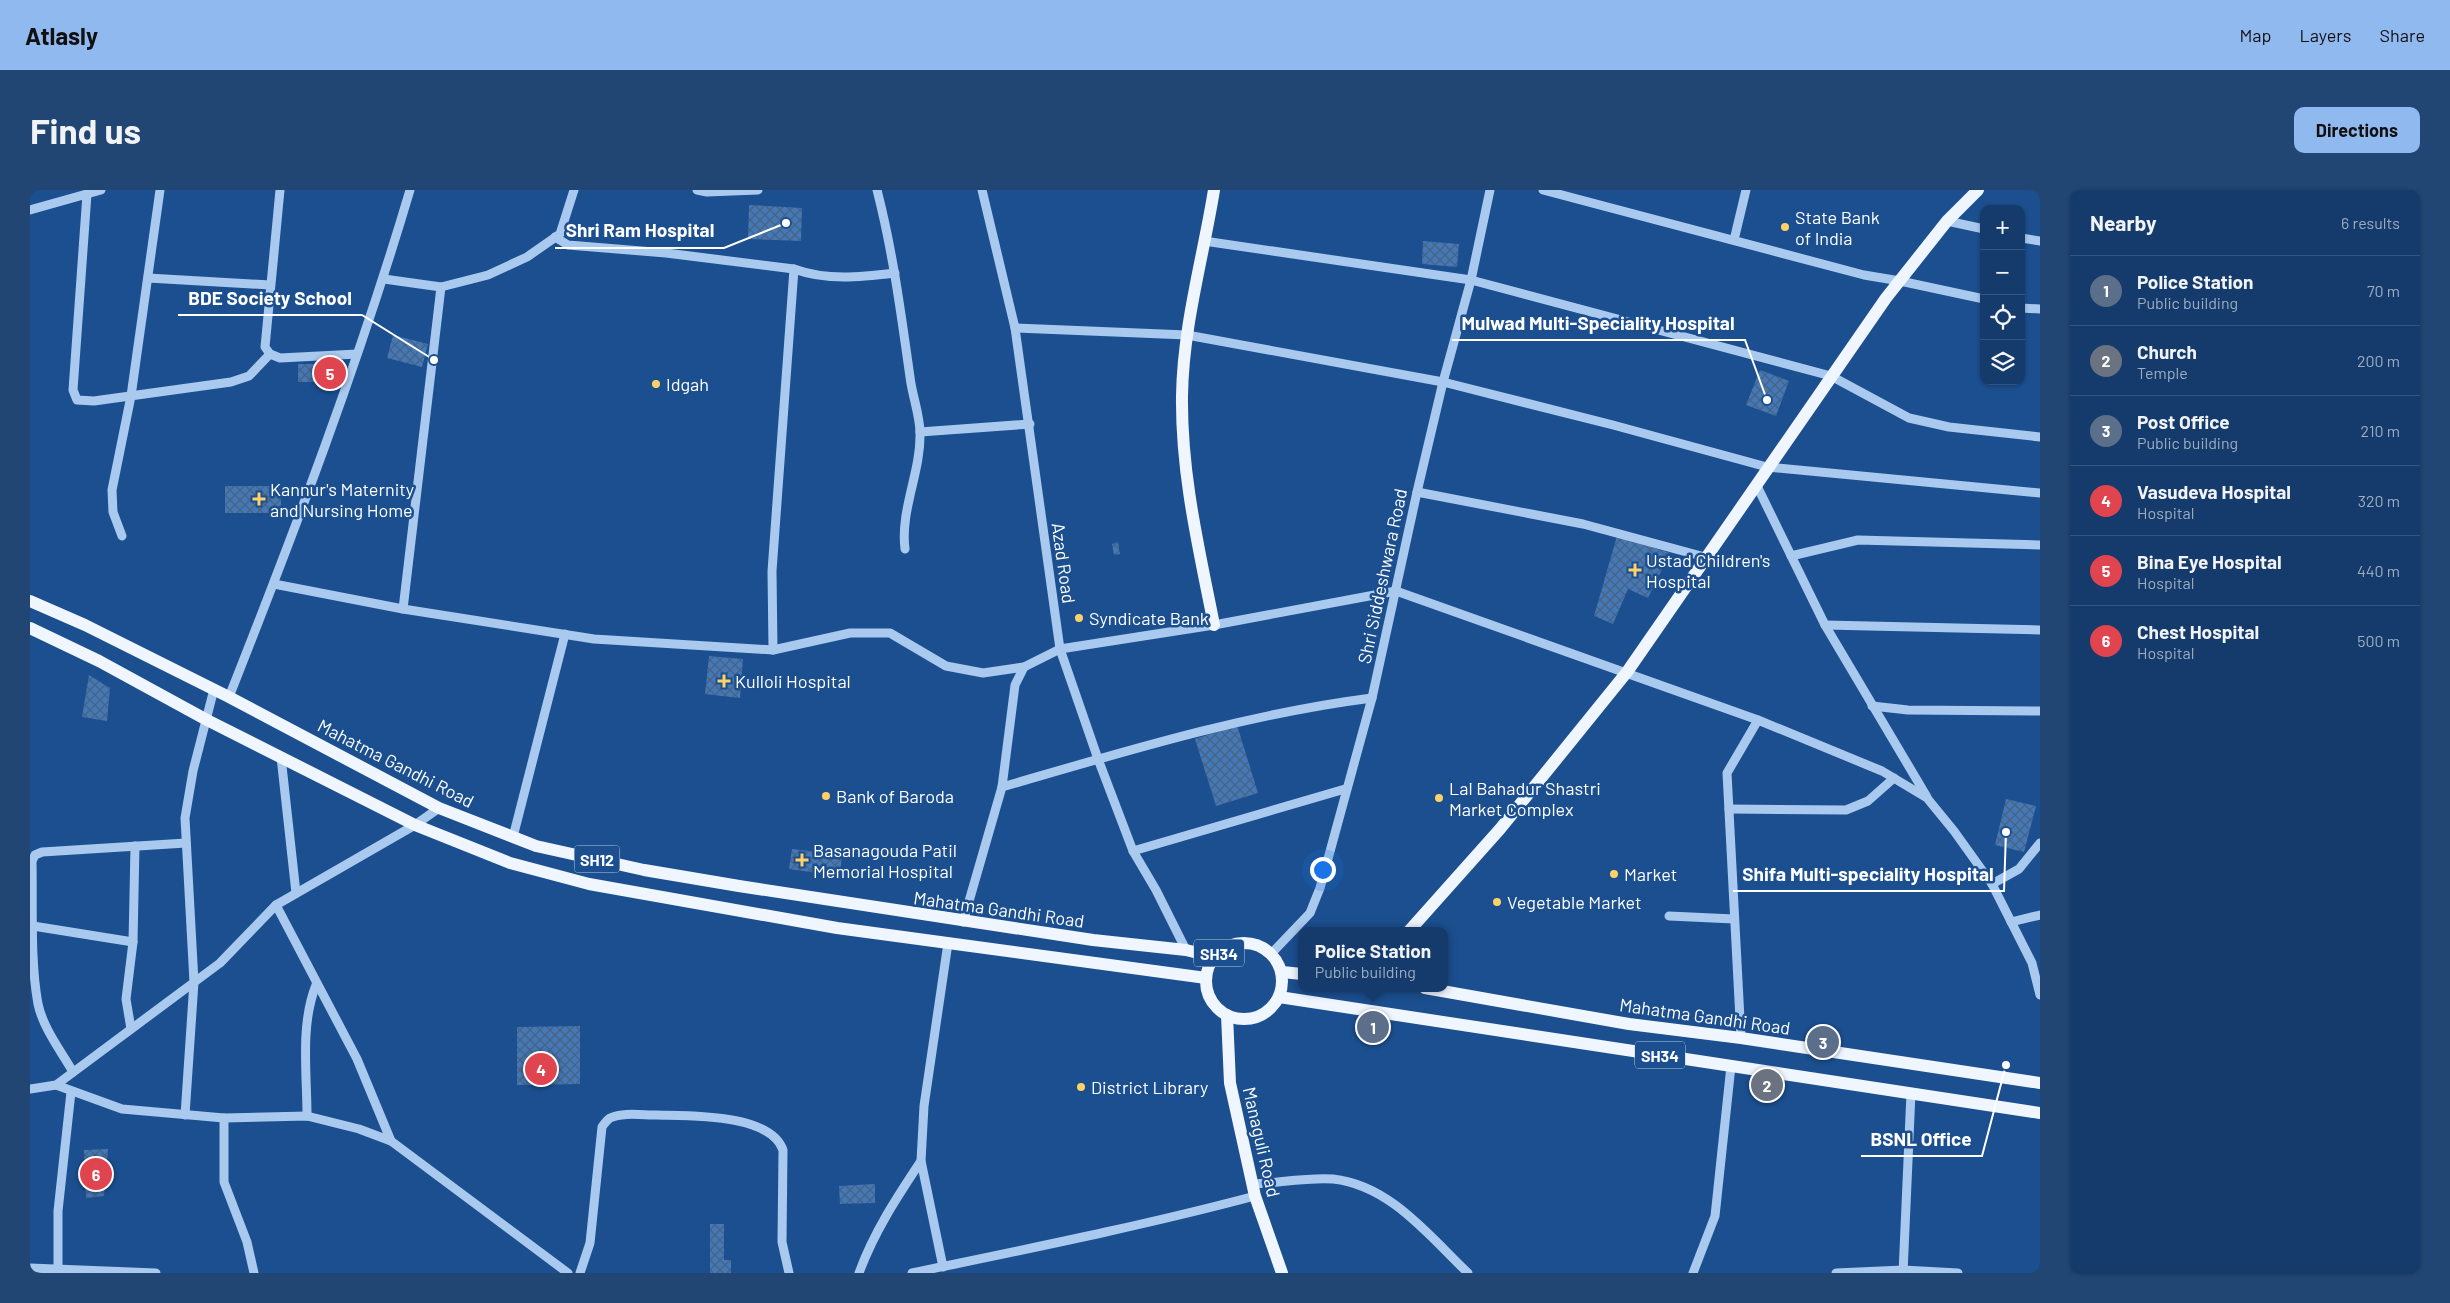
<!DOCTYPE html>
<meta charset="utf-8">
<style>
:root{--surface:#143b6b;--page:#214673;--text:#f1f3f6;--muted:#9dadc1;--line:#33557e;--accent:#90b9f0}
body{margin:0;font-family:Barlow,sans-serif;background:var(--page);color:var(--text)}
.controls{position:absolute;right:15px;top:15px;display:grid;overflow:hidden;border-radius:10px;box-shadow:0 1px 4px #0004}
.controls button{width:45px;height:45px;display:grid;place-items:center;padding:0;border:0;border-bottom:1px solid var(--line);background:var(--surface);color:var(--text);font:25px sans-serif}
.you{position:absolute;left:1292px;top:679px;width:18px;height:18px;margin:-12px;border:4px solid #fff;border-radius:50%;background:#1a73e8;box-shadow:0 0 0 8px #1a73e833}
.badge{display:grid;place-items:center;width:32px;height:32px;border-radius:50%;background:var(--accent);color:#fff;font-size:16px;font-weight:700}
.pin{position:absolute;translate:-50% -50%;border:2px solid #fff;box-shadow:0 1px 5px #0006}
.popup{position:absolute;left:1268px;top:737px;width:150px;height:65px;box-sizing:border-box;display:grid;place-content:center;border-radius:10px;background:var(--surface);filter:drop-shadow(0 1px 4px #0005);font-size:16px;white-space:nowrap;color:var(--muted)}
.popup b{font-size:19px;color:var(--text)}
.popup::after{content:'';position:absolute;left:50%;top:100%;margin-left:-10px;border:10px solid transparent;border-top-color:var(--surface)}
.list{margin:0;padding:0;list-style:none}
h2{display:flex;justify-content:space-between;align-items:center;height:65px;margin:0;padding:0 20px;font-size:21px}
h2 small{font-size:16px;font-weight:400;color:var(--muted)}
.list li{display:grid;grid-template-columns:32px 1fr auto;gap:15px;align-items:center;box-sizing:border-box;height:70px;padding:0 20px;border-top:1px solid var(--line)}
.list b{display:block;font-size:19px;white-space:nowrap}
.list p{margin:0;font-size:16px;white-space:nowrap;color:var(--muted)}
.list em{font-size:16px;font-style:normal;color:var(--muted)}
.icon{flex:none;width:28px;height:28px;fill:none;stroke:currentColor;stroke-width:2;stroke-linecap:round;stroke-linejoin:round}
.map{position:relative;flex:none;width:2010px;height:1083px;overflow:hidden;border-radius:10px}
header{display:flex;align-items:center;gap:30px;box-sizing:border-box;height:70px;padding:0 25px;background:var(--accent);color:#111}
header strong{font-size:24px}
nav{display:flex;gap:28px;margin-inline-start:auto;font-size:18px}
.intro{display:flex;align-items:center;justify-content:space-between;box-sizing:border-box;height:120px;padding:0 30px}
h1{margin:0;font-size:35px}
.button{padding:12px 22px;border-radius:10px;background:var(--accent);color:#111;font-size:18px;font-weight:700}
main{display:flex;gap:30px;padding:0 30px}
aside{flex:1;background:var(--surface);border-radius:10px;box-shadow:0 1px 4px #0004}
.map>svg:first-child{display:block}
.building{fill:url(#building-cross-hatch)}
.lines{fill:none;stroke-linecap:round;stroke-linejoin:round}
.minor{stroke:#a9c9ee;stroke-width:9}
.major{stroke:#f0f6ff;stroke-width:12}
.poi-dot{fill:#ffd166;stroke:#1b4f8f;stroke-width:2}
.labels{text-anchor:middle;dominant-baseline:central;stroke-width:5;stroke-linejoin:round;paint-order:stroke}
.shield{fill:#1b4f8f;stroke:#bbcadd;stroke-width:1}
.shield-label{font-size:16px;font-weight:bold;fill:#fff}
.poi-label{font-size:18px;fill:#fff;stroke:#1b4f8f;text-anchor:start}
.street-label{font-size:18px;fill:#fff;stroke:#1b4f8f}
.leader{fill:none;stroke:#fff;stroke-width:2}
.callout-dot{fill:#fff;stroke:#1b4f8f;stroke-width:2}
.callout-label{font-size:19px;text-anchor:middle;font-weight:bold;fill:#fff;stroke:#1b4f8f;stroke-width:5;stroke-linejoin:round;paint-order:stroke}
</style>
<header>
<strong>Atlasly</strong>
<nav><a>Map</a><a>Layers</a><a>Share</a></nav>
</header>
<div class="intro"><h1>Find us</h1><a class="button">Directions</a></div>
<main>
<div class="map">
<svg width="2010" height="1083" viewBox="0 0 2010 1083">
<defs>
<pattern id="building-cross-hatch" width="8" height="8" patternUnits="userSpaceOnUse" patternTransform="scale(1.25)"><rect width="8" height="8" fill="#4478b7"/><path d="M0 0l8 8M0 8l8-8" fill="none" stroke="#486282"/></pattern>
</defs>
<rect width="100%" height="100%" fill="#1b4f8f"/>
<g class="building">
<polygon points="719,15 772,18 771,51 718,49"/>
<polygon points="1393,51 1429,54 1427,77 1392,74"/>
<polygon points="363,145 398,154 392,177 357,168"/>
<rect x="268" y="174" width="43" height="18"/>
<polygon points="1730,180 1759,191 1746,226 1716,215"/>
<rect x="195" y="296" width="56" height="27"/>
<polygon points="1587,346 1640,363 1618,408 1598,399 1583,434 1564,426"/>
<polygon points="1088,352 1090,364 1084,365 1082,354"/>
<polygon points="679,466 713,469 710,508 675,504"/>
<polygon points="59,485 80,498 77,531 52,527"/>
<polygon points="1207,535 1228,603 1186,616 1165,549"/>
<polygon points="1976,609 2006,616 1994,662 1965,655"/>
<polygon points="762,659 812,665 810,686 759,679"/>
<polygon points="550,836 550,894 487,895 487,837"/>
<polygon points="78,959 74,1006 56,1008 54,960"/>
<polygon points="845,994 845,1013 810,1014 809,996"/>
<polygon points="680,1034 694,1034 694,1070 701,1070 701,1083 680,1083"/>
</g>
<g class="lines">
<g class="minor">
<polyline points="250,0 235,157 240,164 250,168 327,164"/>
<polyline points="667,0 677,2 728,0"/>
<path d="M847 0C863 62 871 124 880 187 882 205 890 225 890 243 891 282 870 320 875 359"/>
<polyline points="952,0 985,138 1030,459 1068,569 1103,661 1126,700 1156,760"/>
<polyline points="1513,0 1834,85 1870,91 1954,109"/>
<polyline points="57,4 43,200 47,210 64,211 201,192 219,186 240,164"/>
<polyline points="0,20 71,0"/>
<polyline points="1917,31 1954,39"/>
<path d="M525 47 538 55 636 63 764 79C797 91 831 87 865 83"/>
<polyline points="1991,48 2010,51"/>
<polyline points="1704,50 1716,0"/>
<polyline points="1174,51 1441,90 1801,186 1879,228 1919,237 2010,247"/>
<polyline points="118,88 240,95"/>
<polyline points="354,89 411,97 458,85 497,67 530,44 544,0"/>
<polyline points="1991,118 2010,119"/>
<polyline points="985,138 1157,145 1413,192 1583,235 1737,277 2010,303"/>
<polyline points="890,242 1000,234"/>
<polyline points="1727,296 1795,435 1897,607"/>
<polyline points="1387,302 1553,334 1675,367"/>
<polyline points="92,346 83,322 82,300 101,206 130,0"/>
<polyline points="1761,366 1828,350 2010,355"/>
<polyline points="244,394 373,419 564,449 743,460 820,443 860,443 916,476 953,483 994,477 1030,459 1184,435 1366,401 1728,530 1852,581 1897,608 1924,641 1962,694 2002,773 2010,805"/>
<polyline points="373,419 411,97"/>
<polyline points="1795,435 2010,440"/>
<polyline points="743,460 742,381 764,79"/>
<path d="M199 507C265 340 329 172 380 0"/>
<polyline points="1842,516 1878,520 2010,521"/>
<polyline points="251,567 266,703"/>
<path d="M972 597C1093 562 1216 524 1342 508"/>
<polyline points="1699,619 1816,620 1838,611 1864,588"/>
<polyline points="483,647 535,444"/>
<polyline points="1103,661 1315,599"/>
<polyline points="1962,694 1989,679 2010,653"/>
<polyline points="246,715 327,869 361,951"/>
<polyline points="1639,726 1704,729"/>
<polyline points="933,732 972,597 985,495 994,477"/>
<polyline points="1981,732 2010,725"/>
<polyline points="3,736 103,752"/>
<polyline points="1241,764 1280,723 1290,698 1342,508 1387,302 1413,192 1441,90 1460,0"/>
<polyline points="101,839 96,809 103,752 105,656"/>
<polyline points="1711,848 1697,583 1728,530"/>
<path d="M43 882C31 861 13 838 8 814 0 771 3 716 2 671L5 665 12 662 156 653"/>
<polyline points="26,895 92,919 194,928 277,926 329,939 361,951 538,1083"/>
<polyline points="0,899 26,895 190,773 246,715 385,635 409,618"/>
<polyline points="155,925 164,792 155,628 163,581 184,499"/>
<path d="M277 926C277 883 270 835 286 795"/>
<polyline points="194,928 194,992 217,1052 224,1083"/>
<path d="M1223 994C1247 993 1280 987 1303 989 1360 995 1399 1046 1438 1083"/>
<polyline points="913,1077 891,971 894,916 918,753"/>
<polyline points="0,1078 126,1083"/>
<polyline points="28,1083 28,1021 41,902"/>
<path d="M550 1083 560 1053 572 937C574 934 577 930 580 928 593 922 612 925 626 925 658 926 740 923 753 960L752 1052 759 1083"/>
<path d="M829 1083C844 1042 867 1007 891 971"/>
<path d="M882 1083C997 1059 1112 1036 1225 1006"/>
<polyline points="1663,1083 1685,1026 1701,876"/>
<polyline points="1806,1083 1873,1080 1928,1083"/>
<polyline points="1873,1083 1881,903"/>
</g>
<g class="major">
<path d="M1184 0C1173 68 1153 136 1152 206 1151 284 1169 359 1184 435"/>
<polyline points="0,411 55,435 199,507 409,618 506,656 614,680 709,696 1063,750 1156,760 1184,767"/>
<polyline points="0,438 69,471 177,530 385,635 480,673 559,694 807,738 1176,788"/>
<polyline points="1379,741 1470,639 1597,482 1856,108 1917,31 1948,0"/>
<circle cx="1214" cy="791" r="38"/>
<polyline points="1252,782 1272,784"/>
<polyline points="1395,798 1599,834 1711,848 2010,893"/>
<polyline points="1249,807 2010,923"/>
<polyline points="1197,825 1200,893 1225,1006 1252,1083"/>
</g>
</g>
<g class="poi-dot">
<circle cx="1755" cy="37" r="5"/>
<circle cx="626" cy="194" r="5"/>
<path d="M226.5 301.5h5v5h5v5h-5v5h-5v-5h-5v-5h5z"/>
<path d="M1602.5 372.5h5v5h5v5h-5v5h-5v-5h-5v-5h5z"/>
<circle cx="1049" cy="428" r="5"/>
<path d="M691.5 483.5h5v5h5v5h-5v5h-5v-5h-5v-5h5z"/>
<circle cx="796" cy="606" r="5"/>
<circle cx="1409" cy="608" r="5"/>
<path d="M769.5 662.5h5v5h5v5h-5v5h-5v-5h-5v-5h5z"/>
<circle cx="1584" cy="684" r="5"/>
<circle cx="1467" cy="712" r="5"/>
<circle cx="1051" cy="897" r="5"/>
</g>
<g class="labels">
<g class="shield">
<rect x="544.5" y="655.5" width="45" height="27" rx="4"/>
<rect x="1164" y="749.5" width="50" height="27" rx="4"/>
<rect x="1605" y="851.5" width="50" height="27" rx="4"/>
</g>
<g class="shield-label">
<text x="567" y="669">SH12</text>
<text x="1189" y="763">SH34</text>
<text x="1630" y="865">SH34</text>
</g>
<g class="poi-label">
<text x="1765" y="27">State Bank<tspan x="1765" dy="21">of India</tspan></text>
<text x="636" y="194">Idgah</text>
<text x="240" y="299">Kannur's Maternity<tspan x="240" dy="21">and Nursing Home</tspan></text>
<text x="1616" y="370">Ustad Children's<tspan x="1616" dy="21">Hospital</tspan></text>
<text x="1059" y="428">Syndicate Bank</text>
<text x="705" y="491">Kulloli Hospital</text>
<text x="1419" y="598">Lal Bahadur Shastri<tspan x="1419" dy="21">Market Complex</tspan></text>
<text x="806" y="606">Bank of Baroda</text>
<text x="783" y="660">Basanagouda Patil<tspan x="783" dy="21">Memorial Hospital</tspan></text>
<text x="1594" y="684">Market</text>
<text x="1477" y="712">Vegetable Market</text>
<text x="1061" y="897">District Library</text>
</g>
<g class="street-label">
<text transform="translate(1034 373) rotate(82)">Azad Road</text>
<text transform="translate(1352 386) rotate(-78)">Shri Siddeshwara Road</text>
<text transform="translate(366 573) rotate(27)">Mahatma Gandhi Road</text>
<text transform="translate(969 719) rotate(8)">Mahatma Gandhi Road</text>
<text transform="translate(1675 826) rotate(8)">Mahatma Gandhi Road</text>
<text transform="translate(1232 952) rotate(77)">Managuli Road</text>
</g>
</g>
<path class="leader" d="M756 33L694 58H525M404 170L332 125H148M1737 210L1715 150H1422M1976 642L1974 701H1703M1976 875L1952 966H1831"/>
<g class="callout-dot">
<circle cx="756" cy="33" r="5"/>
<circle cx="404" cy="170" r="5"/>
<circle cx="1737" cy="210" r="5"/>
<circle cx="1976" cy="642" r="5"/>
<circle cx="1976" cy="875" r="5"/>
</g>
<g class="callout-label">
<text x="610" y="47">Shri Ram Hospital</text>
<text x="240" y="115">BDE Society School</text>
<text x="1568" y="140">Mulwad Multi-Speciality Hospital</text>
<text x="1838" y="691">Shifa Multi-speciality Hospital</text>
<text x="1891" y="956">BSNL Office</text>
</g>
</svg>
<div class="controls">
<button>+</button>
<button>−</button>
<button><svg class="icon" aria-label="locate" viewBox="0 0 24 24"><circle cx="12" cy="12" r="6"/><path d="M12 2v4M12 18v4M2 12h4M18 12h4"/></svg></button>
<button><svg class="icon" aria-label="layers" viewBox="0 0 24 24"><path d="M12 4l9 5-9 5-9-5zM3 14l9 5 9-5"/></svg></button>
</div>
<div class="you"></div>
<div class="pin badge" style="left:1343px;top:837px;background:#5c6f8a">1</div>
<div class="popup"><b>Police Station</b>Public building</div>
<div class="pin badge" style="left:1737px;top:895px;background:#6b7280">2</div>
<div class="pin badge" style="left:1793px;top:852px;background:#5c6f8a">3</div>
<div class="pin badge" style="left:511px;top:879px;background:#e0444e">4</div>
<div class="pin badge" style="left:300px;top:183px;background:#e0444e">5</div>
<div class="pin badge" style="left:66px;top:984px;background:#e0444e">6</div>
</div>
<aside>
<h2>Nearby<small>6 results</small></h2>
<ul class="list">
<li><span class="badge" style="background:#5c6f8a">1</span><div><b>Police Station</b><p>Public building</p></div><em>70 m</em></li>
<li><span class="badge" style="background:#6b7280">2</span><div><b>Church</b><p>Temple</p></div><em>200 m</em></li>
<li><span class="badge" style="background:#5c6f8a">3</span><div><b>Post Office</b><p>Public building</p></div><em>210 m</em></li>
<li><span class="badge" style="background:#e0444e">4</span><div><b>Vasudeva Hospital</b><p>Hospital</p></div><em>320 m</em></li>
<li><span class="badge" style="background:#e0444e">5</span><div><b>Bina Eye Hospital</b><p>Hospital</p></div><em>440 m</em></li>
<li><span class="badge" style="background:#e0444e">6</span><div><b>Chest Hospital</b><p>Hospital</p></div><em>500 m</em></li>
</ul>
</aside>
</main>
